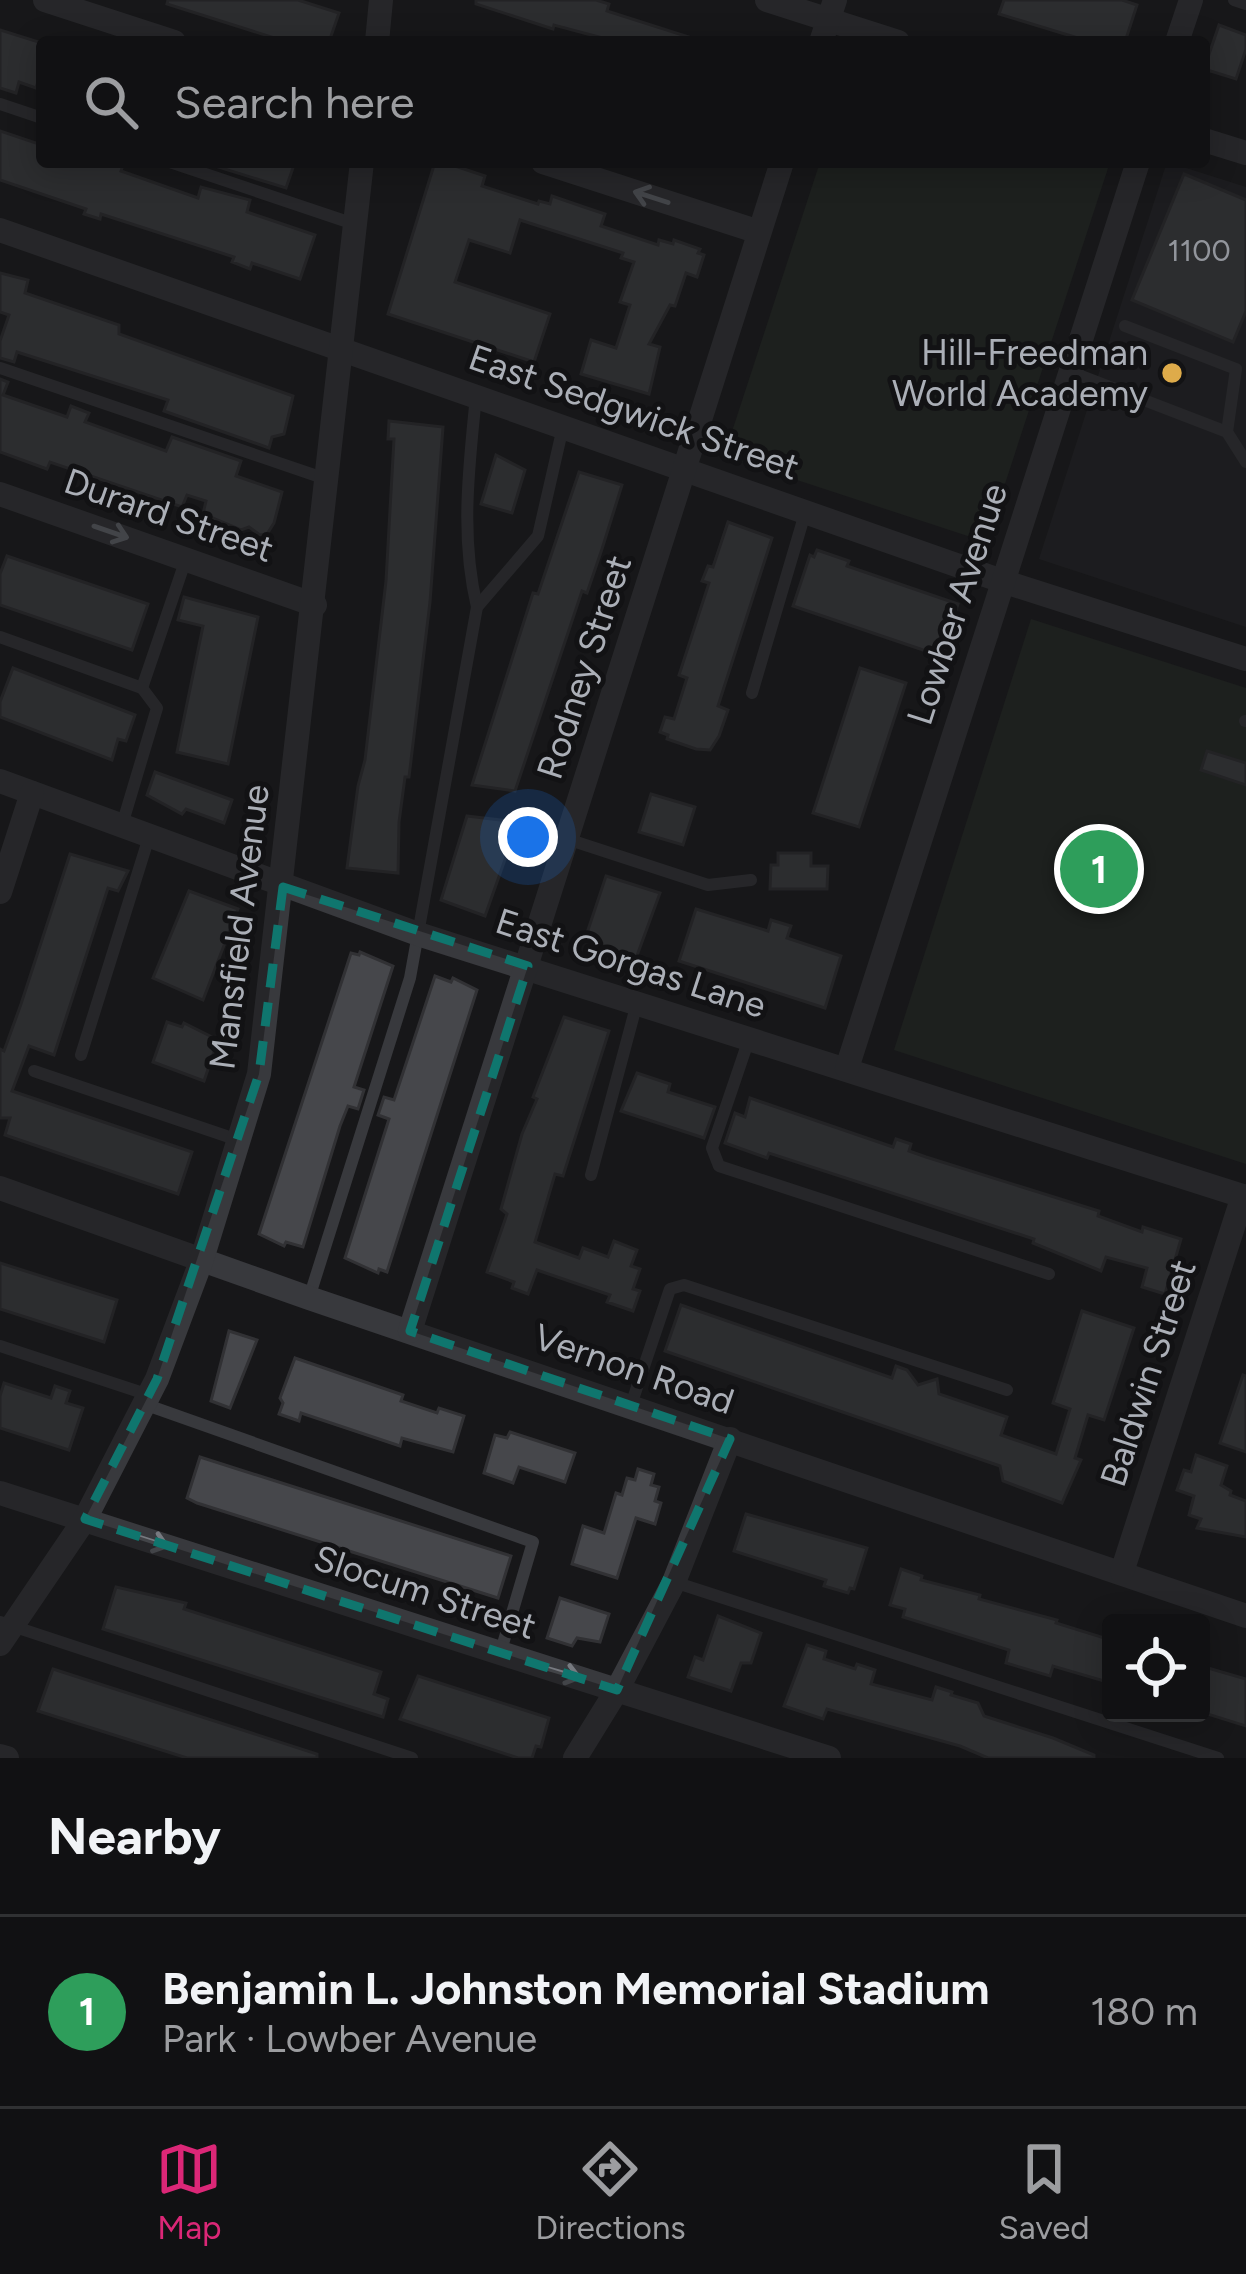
<!DOCTYPE html>
<meta charset="utf-8">
<style>
:root{--surface:#111113;--page:#1e1f21;--text:#f1f3f6;--muted:#9c9da0;--line:#303133;--accent:#db2777}
body{margin:0;font-family:Figtree,sans-serif;background:var(--page);color:var(--text)}
.controls{position:absolute;right:36px;bottom:36px;display:grid;overflow:hidden;border-radius:12px;box-shadow:0 6px 30px #0003}
.controls button{width:108px;height:108px;display:grid;place-items:center;padding:0;border:0;border-bottom:3px solid var(--line);background:var(--surface);color:var(--text);font:60px sans-serif}
.you{position:absolute;left:528px;top:837px;width:42px;height:42px;margin:-30px;border:9px solid #fff;border-radius:50%;background:#1a73e8;box-shadow:0 0 0 18px #1a73e833}
.badge{display:grid;place-items:center;width:78px;height:78px;border-radius:50%;background:var(--accent);color:#fff;font-size:39px;font-weight:700}
.pin{position:absolute;translate:-50% -50%;border:6px solid #fff;box-shadow:0 3px 12px #0006}
.list{margin:0;padding:0;list-style:none}
h2{display:flex;justify-content:space-between;align-items:center;height:156px;margin:0;padding:0 48px;font-size:51px}
h2 small{font-size:39px;font-weight:400;color:var(--muted)}
.list li{display:grid;grid-template-columns:78px 1fr auto;gap:36px;align-items:center;box-sizing:border-box;height:192px;padding:0 48px;border-top:3px solid var(--line)}
.list b{display:block;font-size:45px;white-space:nowrap}
.list p{margin:0;font-size:39px;white-space:nowrap;color:var(--muted)}
.list em{font-size:39px;font-style:normal;color:var(--muted)}
.icon{flex:none;width:66px;height:66px;fill:none;stroke:currentColor;stroke-width:2;stroke-linecap:round;stroke-linejoin:round}
.map{position:relative;flex:none;width:1246px;height:1758px;overflow:hidden}
.search{position:absolute;background:var(--surface);box-shadow:0 6px 30px #0003;left:36px;right:36px;top:36px;height:132px;display:flex;align-items:center;gap:30px;box-sizing:border-box;padding:0 42px;border-radius:12px;color:var(--muted);font-size:45px}
.sheet{height:348px;background:var(--surface)}
nav{display:flex;justify-content:space-around;align-items:center;box-sizing:border-box;height:168px;border-top:3px solid var(--line);background:var(--surface);font-size:33px;color:var(--muted)}
nav a{display:grid;justify-items:center;gap:6px}
nav .on{color:var(--accent)}
.map>svg:first-child{display:block}
.built{fill:#232326}
.green{fill:#242a24}
.building{fill:#46474b;stroke:#313134;stroke-width:3}
.lines{fill:none;stroke-linecap:round;stroke-linejoin:round}
.lane{stroke:#38393d;stroke-width:12}
.street{stroke:#38393d;stroke-width:24}
.oneway{stroke:#777a80}
.marked{fill:none;stroke:#0f766e;stroke-width:9;stroke-dasharray:24 15;stroke-linejoin:round}
.poi-dot{fill:#deab4a;stroke:#121214;stroke-width:4.5}
.labels{text-anchor:middle;dominant-baseline:central;stroke-width:10;stroke-linejoin:round;paint-order:stroke}
.number-label{font-size:30px;fill:#92959c}
.poi-label{font-size:36px;fill:#abafb7;stroke:#121214;text-anchor:end}
.street-label{font-size:36px;fill:#abafb7;stroke:#121214}
</style>
<div class="map">
<svg width="1246" height="1758" viewBox="0 0 1246 1758">
<rect width="100%" height="100%" fill="#171719"/>
<polygon class="built" points="1167,162 1246,187 1246,627 1039,559"/>
<g class="green">
<polygon points="820,162 1110,162 986,542 724,456"/>
<polygon points="1031,619 1246,688 1246,1164 894,1050"/>
</g>
<g class="building">
<polygon points="168,0 298,0 339,13 329,42 287,42 167,4"/>
<polygon points="476,0 596,0 609,4 607,11 692,38 692,42 597,42 599,37 554,25 553,29 476,4"/>
<polygon points="1004,0 1122,0 1137,5 1125,42 1091,42 999,14"/>
<polygon points="1219,25 1246,35 1246,49 1236,79 1204,69"/>
<polygon points="0,30 42,43 42,68 36,88 19,82 16,93 0,88"/>
<polygon points="0,131 42,145 42,162 124,162 121,171 198,198 201,187 250,200 247,212 315,235 300,279 252,263 250,269 232,262 234,257 101,214 100,219 84,214 86,209 0,180"/>
<polygon points="215,162 295,162 286,188 215,166"/>
<polygon points="435,162 460,162 458,167 485,176 482,186 538,204 539,201 550,204 552,196 584,207 605,214 601,226 658,245 659,240 673,244 674,240 700,249 698,253 704,255 697,277 686,273 675,306 670,305 649,344 660,347 649,394 581,374 591,340 616,348 630,305 620,302 634,262 621,258 623,253 520,220 510,253 469,240 455,282 550,314 534,362 388,314"/>
<polygon points="1184,174 1246,200 1246,311 1233,342 1132,300"/>
<polygon points="0,273 28,280 25,293 119,325 119,334 293,396 284,434 272,437 269,448 164,411 168,400 17,352 14,362 0,358 0,341 9,315 0,312"/>
<polygon points="0,379 8,382 3,395 67,417 71,406 89,413 85,422 166,451 172,437 241,461 236,476 282,492 274,523 267,534 260,535 249,527 241,530 203,514 206,501 187,495 182,507 50,462 47,469 0,452"/>
<polygon points="389,421 443,427 430,602 409,777 405,777 399,822 398,873 347,868 358,786 365,760 386,581 394,439 388,439"/>
<polygon points="496,455 525,470 512,513 481,504"/>
<polygon points="579,472 622,485 602,549 587,593 582,591 515,791 472,785 533,593 538,594"/>
<polygon points="728,522 772,538 718,706 728,710 719,736 710,750 696,749 667,739 668,735 660,732 665,717 674,719 687,678 679,675 709,583 702,581 708,566 713,567"/>
<polygon points="817,550 849,561 847,566 958,604 941,656 793,606 810,555 814,557"/>
<polygon points="7,556 148,604 132,650 0,605 0,574"/>
<polygon points="184,597 258,617 228,764 177,752 203,626 178,620"/>
<polygon points="13,668 135,715 126,741 118,739 112,760 0,717 0,702"/>
<polygon points="860,668 906,683 859,827 813,813"/>
<polygon points="1207,751 1246,763 1246,785 1201,770"/>
<polygon points="155,772 232,800 224,823 186,809 182,814 147,795"/>
<polygon points="651,794 695,807 683,845 639,832"/>
<polygon points="467,816 509,821 505,837 508,838 504,853 507,854 485,916 441,900"/>
<polygon points="778,853 811,853 811,866 828,866 827,889 770,889 771,865 778,865"/>
<polygon points="70,854 128,871 118,891 108,888 54,1055 29,1046 12,1091 192,1152 178,1194 5,1135 10,1118 0,1118 0,1049 4,1051 21,1004"/>
<polygon points="606,876 660,893 635,961 585,939"/>
<polygon points="189,891 238,909 203,1000 153,978"/>
<polygon points="696,909 768,931 771,920 791,926 787,938 841,956 825,1008 679,961"/>
<polygon points="360,952 393,966 354,1087 364,1090 358,1109 348,1106 340,1126 303,1247 286,1242 284,1246 259,1234 351,953 359,955"/>
<polygon points="435,976 451,982 453,978 477,990 387,1272 379,1269 378,1273 345,1258 389,1119 378,1115 384,1097 394,1100"/>
<polygon points="564,1017 609,1031 563,1176 555,1174 535,1242 579,1258 583,1248 608,1257 614,1241 637,1250 631,1266 640,1269 633,1289 640,1291 633,1311 607,1302 610,1295 537,1270 528,1294 512,1288 514,1282 487,1272 507,1214 501,1209 522,1134 537,1099 533,1097"/>
<polygon points="167,1022 182,1027 184,1023 218,1040 204,1081 153,1062"/>
<polygon points="637,1073 670,1084 668,1092 715,1107 704,1138 621,1111"/>
<polygon points="750,1098 893,1147 896,1139 911,1144 909,1151 926,1157 1099,1211 1098,1216 1142,1232 1143,1227 1181,1239 1165,1294 1142,1287 1147,1268 1106,1257 1101,1271 1033,1243 1034,1239 769,1153 767,1158 725,1143 735,1113 745,1117"/>
<polygon points="0,1263 117,1300 104,1342 0,1309"/>
<polygon points="681,1305 892,1378 896,1366 907,1370 918,1385 937,1379 939,1394 1007,1417 1001,1435 1056,1454 1070,1409 1053,1403 1082,1311 1134,1328 1104,1420 1088,1415 1075,1458 1081,1460 1062,1503 1003,1481 1000,1466 665,1351"/>
<polygon points="229,1331 257,1340 230,1408 211,1401"/>
<polygon points="295,1358 403,1395 401,1401 437,1413 439,1408 464,1416 453,1452 402,1438 400,1446 301,1413 299,1421 279,1414 283,1403 280,1398"/>
<polygon points="1243,1375 1246,1376 1246,1452 1220,1443"/>
<polygon points="4,1383 51,1398 55,1386 70,1391 66,1403 83,1408 69,1450 0,1428 0,1396"/>
<polygon points="510,1432 575,1453 565,1482 519,1467 513,1483 484,1473 495,1435 507,1438"/>
<polygon points="1196,1455 1227,1466 1221,1485 1231,1491 1230,1495 1246,1501 1246,1537 1197,1528 1201,1519 1189,1515 1194,1496 1177,1490 1184,1470 1191,1472"/>
<polygon points="200,1457 511,1556 498,1598 197,1503 187,1498"/>
<polygon points="638,1469 654,1474 651,1485 659,1487 655,1501 661,1503 655,1524 636,1518 617,1578 572,1564 583,1526 604,1533 616,1493 622,1495 627,1478 635,1480"/>
<polygon points="746,1514 867,1548 854,1589 850,1588 848,1593 824,1586 826,1580 734,1551"/>
<polygon points="901,1569 922,1576 921,1580 980,1595 979,1599 1057,1620 1056,1623 1111,1640 1111,1683 1053,1666 1050,1676 1006,1663 1009,1650 903,1617 905,1609 890,1605"/>
<polygon points="116,1587 186,1603 184,1609 381,1672 374,1694 388,1699 383,1717 103,1629"/>
<polygon points="560,1598 609,1614 600,1642 577,1638 572,1646 547,1638"/>
<polygon points="718,1616 761,1633 751,1663 741,1663 731,1691 688,1677 695,1657 703,1660"/>
<polygon points="807,1645 826,1651 824,1659 855,1669 857,1664 875,1670 871,1684 932,1700 936,1687 952,1692 951,1695 978,1703 984,1716 1053,1738 1094,1755 1094,1758 988,1758 960,1746 827,1709 823,1719 784,1706"/>
<polygon points="1201,1666 1246,1679 1246,1726 1201,1712"/>
<polygon points="53,1669 317,1754 317,1758 187,1758 60,1718 38,1711"/>
<polygon points="418,1676 549,1718 541,1747 536,1746 532,1758 518,1758 400,1719"/>
</g>
<g class="lines">
<g class="lane">
<polyline points="1234,0 1246,4"/>
<polyline points="0,104 42,118"/>
<polyline points="170,162 354,224"/>
<polyline points="1125,326 1236,369 1227,432"/>
<polyline points="0,368 326,479"/>
<polyline points="1071,372 1227,432 1246,462"/>
<path d="M476 396C469 467 460 536 477 607"/>
<polyline points="0,637 142,688 186,559"/>
<polyline points="752,693 806,510"/>
<polyline points="1245,721 1246,721"/>
<polyline points="122,825 157,708 142,688"/>
<polyline points="567,839 708,885 751,880"/>
<polyline points="749,1039 712,1148 719,1166 1049,1274"/>
<polyline points="81,1055 149,837"/>
<polyline points="34,1071 238,1140"/>
<polyline points="591,1175 637,1003"/>
<polyline points="309,1298 410,978 477,607 538,536 563,427"/>
<polyline points="0,1346 149,1395"/>
<polyline points="144,1404 533,1542 500,1654"/>
<polyline points="631,1405 670,1289 684,1285 1007,1390"/>
<polyline points="674,1582 1218,1758"/>
<polyline points="0,1622 412,1758"/>
</g>
<g class="street">
<polyline points="45,0 174,42"/>
<polyline points="767,0 898,42"/>
<polyline points="377,42 381,0"/>
<polyline points="821,42 835,0"/>
<polyline points="1177,42 1191,0"/>
<polyline points="1204,140 1246,153"/>
<polyline points="543,162 759,232"/>
<polyline points="0,230 1002,581 1246,659"/>
<polyline points="0,494 315,605"/>
<polyline points="0,781 418,934 1246,1197"/>
<polyline points="0,892 32,793"/>
<polyline points="847,1068 1138,162"/>
<polyline points="0,1188 309,1298 1246,1616"/>
<polyline points="410,1331 782,162"/>
<polyline points="0,1493 829,1758"/>
<polyline points="1122,1572 1243,1196"/>
<polyline points="0,1644 85,1519 157,1379 202,1259 259,1074 362,162"/>
<polyline points="0,1756 7,1758"/>
<polyline points="575,1758 617,1690 674,1582 730,1439"/>
</g>
</g>
<defs><path id="oneway-shaft" d="M-6 0H5M1.5-3L5.5 0L1.5 3" fill="none" stroke-width="1.6" stroke-linecap="round" stroke-linejoin="round" transform="scale(3)"/></defs>
<g class="oneway">
<use href="#oneway-shaft" transform="translate(651 197) rotate(-162)"/>
<use href="#oneway-shaft" transform="translate(111 532) rotate(19)"/>
<use href="#oneway-shaft" transform="translate(151 1541) rotate(18)"/>
<use href="#oneway-shaft" transform="translate(563 1673) rotate(16)"/>
</g>
<path d="M0 0H1246V1758H0ZM283 887 528 966 410 1331 730 1439 617 1690 85 1519 157 1379 259 1074Z" fill="#171719" fill-opacity=".55" fill-rule="evenodd"/>
<path class="marked" d="M283 887 528 966 410 1331 730 1439 617 1690 85 1519 157 1379 259 1074Z"/>
<circle class="poi-dot" cx="1172" cy="373" r="12"/>
<g class="labels">
<g class="number-label">
<text x="1199" y="250">1100</text>
</g>
<g class="poi-label">
<text x="1148" y="352">Hill-Freedman<tspan x="1148" dy="41">World Academy</tspan></text>
</g>
<g class="street-label">
<text transform="translate(634 412) rotate(19)">East Sedgwick Street</text>
<text transform="translate(169 515) rotate(19)">Durard Street</text>
<text transform="translate(957 604) rotate(-72)">Lowber Avenue</text>
<text transform="translate(584 667) rotate(-72)">Rodney Street</text>
<text transform="translate(239 927) rotate(-83)">Mansfield Avenue</text>
<text transform="translate(631 963) rotate(18)">East Gorgas Lane</text>
<text transform="translate(634 1369) rotate(19)">Vernon Road</text>
<text transform="translate(1148 1373) rotate(-72)">Baldwin Street</text>
<text transform="translate(425 1592) rotate(18)">Slocum Street</text>
</g>
</g>
</svg>
<div class="controls">
<button><svg class="icon" aria-label="locate" viewBox="0 0 24 24"><circle cx="12" cy="12" r="6"/><path d="M12 2v4M12 18v4M2 12h4M18 12h4"/></svg></button>
</div>
<div class="you"></div>
<div class="pin badge" style="left:1099px;top:869px;background:#2e9e5b">1</div>
<div class="search"><svg class="icon" aria-label="search" viewBox="0 0 24 24"><circle cx="10" cy="10" r="6"/><path d="M15 15l6 6"/></svg>Search here</div>
</div>
<section class="sheet">
<h2>Nearby<small></small></h2>
<ul class="list">
<li><span class="badge" style="background:#2e9e5b">1</span><div><b>Benjamin L. Johnston Memorial Stadium</b><p>Park · Lowber Avenue</p></div><em>180 m</em></li>
</ul>
</section>
<nav>
<a class="on"><svg class="icon" aria-label="map" viewBox="0 0 24 24"><path d="M3 6l6-2 6 2 6-2v14l-6 2-6-2-6 2zM9 4v14M15 6v14"/></svg>Map</a>
<a><svg class="icon" aria-label="directions" viewBox="0 0 24 24"><path d="M12 3l9 9-9 9-9-9zM9 14v-3h6M13 9l2 2-2 2"/></svg>Directions</a>
<a><svg class="icon" aria-label="saved" viewBox="0 0 24 24"><path d="M7 4h10v16l-5-4-5 4z"/></svg>Saved</a>
</nav>
